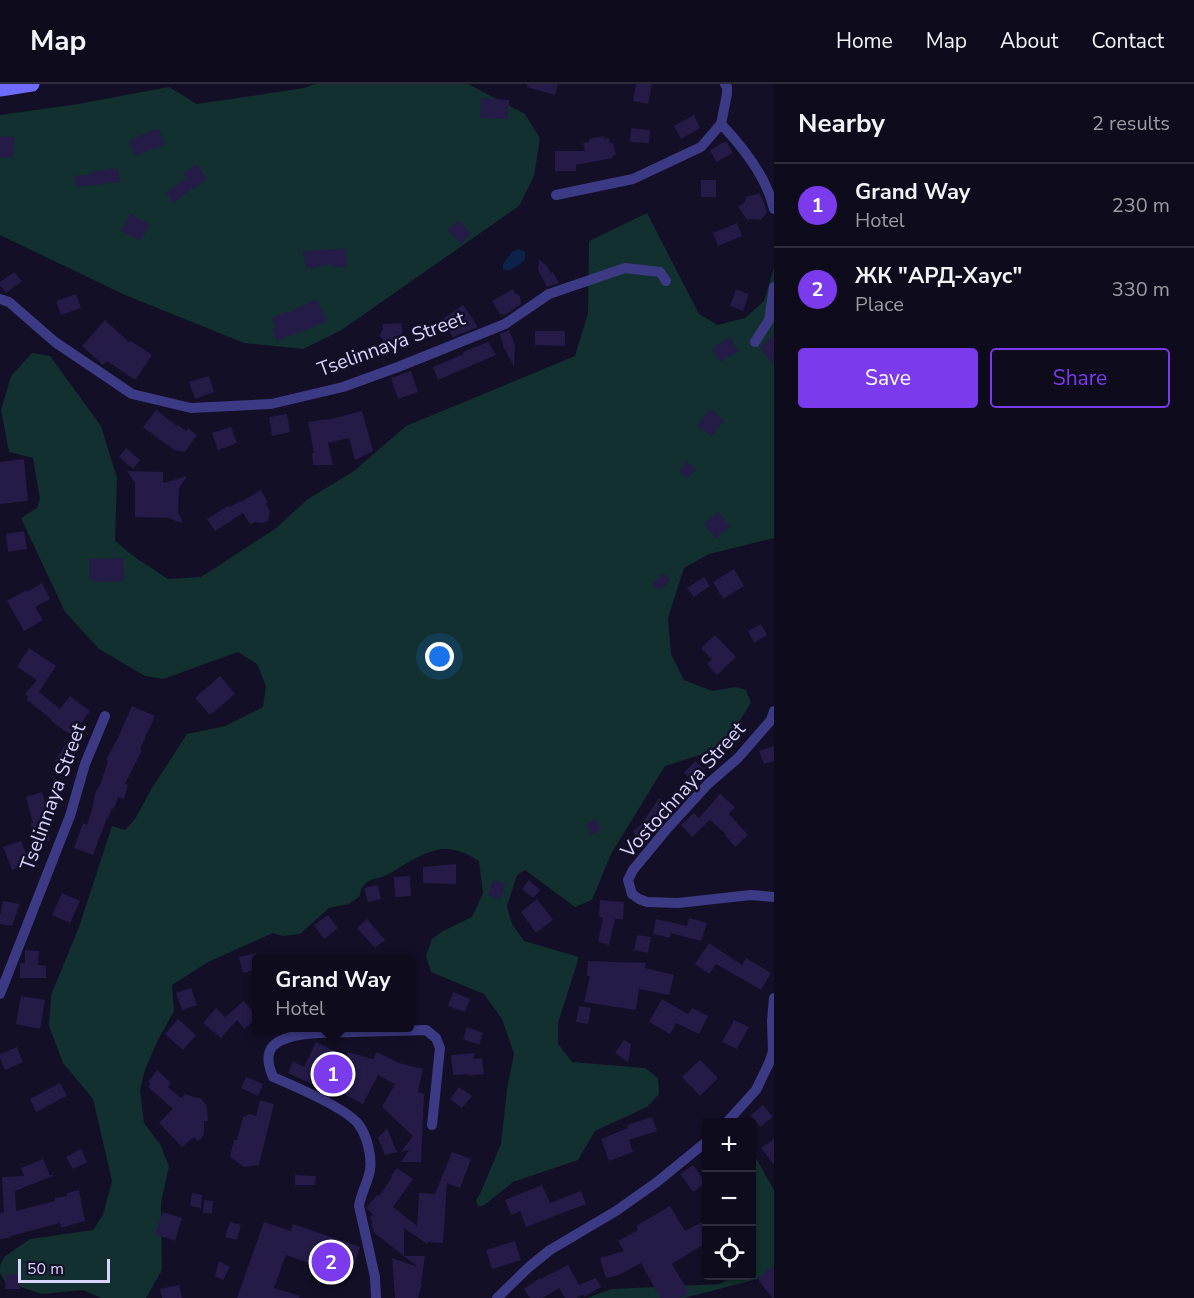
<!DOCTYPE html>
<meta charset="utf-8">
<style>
:root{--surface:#0e0b1c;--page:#171425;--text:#f1f3f6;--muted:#9b9ba3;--line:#2e2b3b;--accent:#7c3aed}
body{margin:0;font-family:"Nunito Sans",sans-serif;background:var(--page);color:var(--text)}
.controls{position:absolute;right:18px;bottom:18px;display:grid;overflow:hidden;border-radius:6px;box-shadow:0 2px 4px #0004}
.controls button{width:54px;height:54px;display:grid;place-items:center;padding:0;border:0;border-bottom:2px solid var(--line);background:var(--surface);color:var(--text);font:30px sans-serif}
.scale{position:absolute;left:18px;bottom:15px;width:92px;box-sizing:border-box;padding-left:6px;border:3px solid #d9d4ff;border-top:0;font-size:16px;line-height:21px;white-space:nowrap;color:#d9d4ff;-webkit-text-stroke:4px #130f26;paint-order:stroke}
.you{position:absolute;left:440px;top:573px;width:21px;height:21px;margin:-15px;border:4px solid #fff;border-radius:50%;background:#1a73e8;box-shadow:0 0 0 9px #1a73e833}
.badge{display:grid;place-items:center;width:39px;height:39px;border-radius:50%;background:var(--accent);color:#fff;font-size:20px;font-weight:700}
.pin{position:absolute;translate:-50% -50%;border:3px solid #fff;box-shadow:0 2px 6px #0006}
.popup{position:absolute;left:252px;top:870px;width:162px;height:78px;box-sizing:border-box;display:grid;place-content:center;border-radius:6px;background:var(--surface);filter:drop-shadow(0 2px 4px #0005);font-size:20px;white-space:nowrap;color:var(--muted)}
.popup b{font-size:22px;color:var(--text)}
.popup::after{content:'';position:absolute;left:50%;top:100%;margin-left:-12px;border:12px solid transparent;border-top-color:var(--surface)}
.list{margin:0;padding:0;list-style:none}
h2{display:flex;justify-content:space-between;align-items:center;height:78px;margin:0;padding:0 24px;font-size:26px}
h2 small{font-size:20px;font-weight:400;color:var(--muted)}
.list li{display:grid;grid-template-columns:39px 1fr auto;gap:18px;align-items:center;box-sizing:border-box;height:84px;padding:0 24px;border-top:2px solid var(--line)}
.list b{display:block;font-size:22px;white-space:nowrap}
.list p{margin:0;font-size:20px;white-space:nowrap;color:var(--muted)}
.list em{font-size:20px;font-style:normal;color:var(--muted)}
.actions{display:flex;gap:12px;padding:18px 24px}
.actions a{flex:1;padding:14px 0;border:2px solid var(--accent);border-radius:6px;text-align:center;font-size:21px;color:var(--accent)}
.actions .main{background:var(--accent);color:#fff}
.icon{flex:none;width:33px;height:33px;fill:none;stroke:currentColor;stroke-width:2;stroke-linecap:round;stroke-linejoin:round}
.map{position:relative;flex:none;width:774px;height:1214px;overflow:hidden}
header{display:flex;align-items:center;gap:36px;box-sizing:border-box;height:84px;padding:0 30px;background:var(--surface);border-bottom:2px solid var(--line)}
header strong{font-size:28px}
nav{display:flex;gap:33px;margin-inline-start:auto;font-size:21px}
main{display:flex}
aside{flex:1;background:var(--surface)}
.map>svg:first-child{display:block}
.green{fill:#12302f}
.water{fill:#0c2248}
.building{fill:#241b47}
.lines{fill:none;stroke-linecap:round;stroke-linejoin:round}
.street{stroke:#3d3a85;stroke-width:10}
.secondary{stroke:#6f6bff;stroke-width:15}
.labels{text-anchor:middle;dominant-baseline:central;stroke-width:5;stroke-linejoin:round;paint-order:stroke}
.street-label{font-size:20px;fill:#d9d4ff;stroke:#130f26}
</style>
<header>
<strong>Map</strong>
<nav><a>Home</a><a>Map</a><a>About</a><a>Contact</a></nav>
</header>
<main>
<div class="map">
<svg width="774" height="1214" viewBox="0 0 774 1214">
<rect width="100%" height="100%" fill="#130f26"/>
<g class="green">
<polygon points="315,0 468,0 525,30 540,54 534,92 519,122 340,247 303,265 244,259 125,211 0,151 0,31 78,20 169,3 197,20 304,4"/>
<path d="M647 129 699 230 718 241 745 234 764 217 774 184V454L709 470 684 484 668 534 671 570 684 596 712 607 736 603 746 606 751 619 722 664 665 682 611 770 592 816 575 823 525 786 517 791 507 822 512 840 524 857 579 873 558 939V960L572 978 645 984 658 994 659 1010 647 1023 595 1047 578 1076 513 1098 483 1122H478L476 1116 480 1110 501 1060 507 1005 514 970 502 935 484 910 431 888 426 872 432 855 443 847 472 833 483 809 479 777C467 770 459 765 445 765 423 766 404 782 385 792 378 795 370 794 364 801 361 804 361 809 359 813L349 820 329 824 300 850 283 852 273 849 208 878 172 901 174 927 157 958 145 986 140 1006 144 1039 160 1060 169 1082 161 1119 162 1186 146 1214H101L83 1206 42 1210 5 1198 0 1189V1182L4 1173 30 1155 93 1146 103 1131 112 1097 93 1015 63 979 49 942 51 911 79 843 112 742 125 746 135 735 152 704 187 650 225 642 263 623 266 602 257 580 238 568 163 595 145 592 99 565 65 528 21 434 37 424 40 415 33 374 9 368 1 326 11 292 32 269 50 272 101 342 117 394 115 457 136 474 168 495 201 493 275 445 308 415 354 387 406 342 575 272 588 229 589 157Z"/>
<polygon points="752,1067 774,1106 774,1191 684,1214 587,1214 611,1205 720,1200 733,1192 752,1192 752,1170 753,1167 752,1165"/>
</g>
<polygon class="water" points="518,165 525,168 525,174 524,177 511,186 508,187 503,185 503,180 512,168"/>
<g class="building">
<polygon points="527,0 558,0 555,11 527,3"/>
<polygon points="636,0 652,0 648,20 633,17"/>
<polygon points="481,14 509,16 508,35 480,34"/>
<polygon points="694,31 700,44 681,55 674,42"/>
<polygon points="158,44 165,60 135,72 129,57"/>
<polygon points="631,44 650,46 649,59 630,58"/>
<polygon points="0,52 15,53 13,74 0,73"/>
<polygon points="604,52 605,55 609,54 610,59 613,59 616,71 612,72 613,74 576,81 576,87 555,87 555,67 585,67 583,59 589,58 589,55"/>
<polygon points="726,57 733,69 716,78 710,66"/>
<polygon points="197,80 207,95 173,119 166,109 186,94 183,89"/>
<polygon points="118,84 120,98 76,103 74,92 93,90 92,88"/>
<rect x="701" y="96" width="15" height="17"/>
<polygon points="759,109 763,116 767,128 761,136 750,135 748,137 738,123 744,119 747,112 754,111"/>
<polygon points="131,130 150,141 140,157 121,146"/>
<polygon points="459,136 471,150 461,160 448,146"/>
<polygon points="737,139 742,152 718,162 713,149"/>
<polygon points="345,164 347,182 333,184 333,180 306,185 303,168 324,165 324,166"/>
<polygon points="539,176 547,182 551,189 553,188 559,199 547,203 538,186"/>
<polygon points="14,188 22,197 6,209 0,201 0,198"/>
<polygon points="513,205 515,209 520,212 521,220 505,231 500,230 492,217"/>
<polygon points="736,205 749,210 743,227 730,222"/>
<polygon points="76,210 81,224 61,231 56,217"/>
<polygon points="316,215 327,237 277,257 272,245 276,244 272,234 287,227 288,229"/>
<polygon points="463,221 478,243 453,253 441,236"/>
<polygon points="105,236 129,258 131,257 152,271 135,296 107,277 103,281 82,262"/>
<polygon points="402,239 403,262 383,263 383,255 379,252 383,245 382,240"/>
<polygon points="509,246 515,261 514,283 504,264 500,250"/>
<polygon points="535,247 565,247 565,262 535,261"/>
<polygon points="774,250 774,281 760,264"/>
<polygon points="730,253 738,267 720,278 712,264"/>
<polygon points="488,258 496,271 438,296 433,283 464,270 463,268"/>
<polygon points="411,287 418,308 398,315 391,294"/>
<polygon points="209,292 214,308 195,315 189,298"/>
<polygon points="710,325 724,336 712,352 697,342"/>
<polygon points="156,326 177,342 178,341 186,347 188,344 197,351 185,368 174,366 143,343"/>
<polygon points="362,327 373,367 355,376 349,354 328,359 333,381 313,381 312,369 314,369 308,338 327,335 327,336"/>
<polygon points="287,330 290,348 272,352 269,333"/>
<polygon points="231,343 237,359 218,366 212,349"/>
<polygon points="126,364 140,376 133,385 119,373"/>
<polygon points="24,375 28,417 0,420 0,378"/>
<polygon points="687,378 696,385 687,394 679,387"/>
<polygon points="127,387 163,388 163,399 187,392 179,404 178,428 183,439 173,436 169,434 135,433 135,399"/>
<polygon points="261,406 268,418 266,420 270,427 269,434 267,437 262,439 255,438 250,440 243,429 215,447 207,435 229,421 230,423 240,417 241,418"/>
<polygon points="718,428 730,442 716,454 704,440"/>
<polygon points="24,447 27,465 8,468 6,450"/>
<polygon points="123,474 124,497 96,498 89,494 89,475"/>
<polygon points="734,485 744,502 723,515 713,498"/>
<polygon points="663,489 670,496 660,507 653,500"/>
<polygon points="704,493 710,502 694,513 687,504"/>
<polygon points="42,499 50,515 35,523 43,536 24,547 7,517 26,506 27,508"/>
<polygon points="761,540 767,551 754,559 748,547"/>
<polygon points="715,551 736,573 717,591 707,580 712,575 701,564"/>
<polygon points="29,564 56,582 39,608 60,625 70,612 90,627 72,652 51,637 52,636 26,615 28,613 25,610 37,596 17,583"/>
<polygon points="220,592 235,610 210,631 195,614"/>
<polygon points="132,622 155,632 140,665 142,666 125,700 128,701 124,715 118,713 114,725 112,724 108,735 107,734 93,771 74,764 83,739 87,741 92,725 95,710 98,703 99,704 108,677 106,676 118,654"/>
<polygon points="66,660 77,667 65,684 55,677"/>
<polygon points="774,662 774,677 764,680 759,667"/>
<polygon points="695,677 706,687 696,699 684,689"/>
<polygon points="42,708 47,725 46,725 50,757 33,759 31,739 33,739 26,713"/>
<polygon points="720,710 735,723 729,730 748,751 735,763 725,751 726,750 710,736 692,753 681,741 694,729 699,734"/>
<polygon points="659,714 670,721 645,759 633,748 643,738"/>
<polygon points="595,735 601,745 592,751 586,741"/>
<polygon points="21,757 30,779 12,786 3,763"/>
<polygon points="456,780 456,800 423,799 423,783"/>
<polygon points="410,792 411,812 395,813 394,793"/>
<polygon points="493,796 505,799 501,815 488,811"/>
<polygon points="529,796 540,806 533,814 522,805"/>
<polygon points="378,801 381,815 368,818 364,804"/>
<polygon points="62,809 80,817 70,839 52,831"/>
<polygon points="537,815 553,836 536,849 521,828"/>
<polygon points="600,816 624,818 623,835 615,835 609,861 598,858 603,834 599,833"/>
<polygon points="3,817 20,820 12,842 0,840 0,831"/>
<polygon points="328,831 338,844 324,855 314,841"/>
<polygon points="689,834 707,839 701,857 671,849 670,854 653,850 656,835 687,842"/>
<polygon points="367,835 385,856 375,864 357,844"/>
<polygon points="637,851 651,853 648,869 634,866"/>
<polygon points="709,859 742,881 746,874 771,889 761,906 716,880 709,890 695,880"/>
<polygon points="25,866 39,867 38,881 46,882 46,894 20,894 20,879 25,879"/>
<polygon points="256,869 256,886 243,889 239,873"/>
<polygon points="588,877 646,879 645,884 674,891 669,911 639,905 636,926 584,918 590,892 587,892"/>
<polygon points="191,904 197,921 182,926 176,909"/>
<polygon points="453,908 470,915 465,928 448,922"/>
<polygon points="21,912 45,916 40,945 16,940"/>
<polygon points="662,915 688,930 692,924 708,932 699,950 676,939 670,950 649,938"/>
<polygon points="244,917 256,931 256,935 244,945 237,936 221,954 203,939 216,924 225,933"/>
<polygon points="579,922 591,924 588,940 576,938"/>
<polygon points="178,935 196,951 183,966 165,950"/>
<polygon points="734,936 749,943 737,965 722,958"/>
<polygon points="467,943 483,949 479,961 463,955"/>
<polygon points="624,956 631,960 628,978 615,969"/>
<polygon points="316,958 346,973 348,968 373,975 377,968 399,979 423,985 418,1008 424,1010 421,1078 401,1078 409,1066 401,1068 413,1052 382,1023 395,1000 378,991 363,1020 340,1008 338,1012 288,989 293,977 304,983"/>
<polygon points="17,963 23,978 5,986 0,974 0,970"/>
<polygon points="475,969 473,975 482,974 484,990 467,992 469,990 453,991 451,971"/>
<polygon points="700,976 718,994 700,1012 682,993"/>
<polygon points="157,986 171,999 168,1003 181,1014 186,1010 193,1013 200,1014 205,1019 207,1023 208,1037 204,1037 204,1049 203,1052 198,1057 194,1053 182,1063 159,1039 173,1025 148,1003 150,1000 148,998"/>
<polygon points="246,993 263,1000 258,1012 241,1004"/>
<polygon points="60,999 67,1012 36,1028 30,1015"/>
<polygon points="459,1003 472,1012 462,1024 450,1015"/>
<polygon points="260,1016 274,1020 259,1081 244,1083 230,1073 234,1056 237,1056 243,1033 250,1030 256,1032"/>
<polygon points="763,1021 773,1033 760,1043 751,1031"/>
<polygon points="652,1033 657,1047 629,1056 633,1068 609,1077 601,1055 628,1044 627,1041"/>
<polygon points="387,1044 397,1068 385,1071 378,1054"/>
<polygon points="774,1055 774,1081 761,1064"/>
<polygon points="81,1065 87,1078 73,1085 66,1073"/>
<polygon points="452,1068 471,1075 460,1104 447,1099 443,1159 428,1158 427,1160 404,1144 404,1172 425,1172 421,1200 422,1200 418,1214 395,1214 392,1174 418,1183 373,1148 374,1146 372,1144 371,1140 373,1137 370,1134 373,1130 367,1125 367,1123 377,1111 379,1112 392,1093 391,1092 397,1084 413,1095 393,1123 417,1142 419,1109 435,1110"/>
<polygon points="43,1075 50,1091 53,1091 53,1092 15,1107 16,1127 55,1117 55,1114 67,1112 67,1109 79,1106 85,1137 61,1144 60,1139 11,1152 9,1154 0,1155 0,1129 4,1128 2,1093 24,1092 21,1084"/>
<polygon points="693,1081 706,1099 693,1108 680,1090"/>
<polygon points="295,1091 316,1092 315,1101 295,1101"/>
<polygon points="542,1101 550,1119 581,1107 586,1120 526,1143 520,1127 511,1131 505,1116"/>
<polygon points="192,1109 202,1111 201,1124 190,1122"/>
<polygon points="204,1116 213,1117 212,1129 203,1129"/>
<polygon points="670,1122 685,1147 706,1136 706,1159 672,1180 689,1209 680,1214 660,1214 641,1179 619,1191 606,1194 600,1174 624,1167 618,1157 638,1146 636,1142"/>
<polygon points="163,1128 182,1134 175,1157 155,1150"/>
<polygon points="230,1138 241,1141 237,1156 225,1153"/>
<polygon points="264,1138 291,1147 293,1140 360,1163 349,1193 286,1171 274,1204 300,1212 299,1214 237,1214"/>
<polygon points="515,1157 521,1176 492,1185 486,1166"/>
<polygon points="219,1177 230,1183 223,1196 215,1192"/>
<polygon points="568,1181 579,1201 596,1194 601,1203 584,1213 583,1211 576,1214 565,1214 559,1204 543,1214 530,1214 524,1205 540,1194 541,1195"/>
<polygon points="774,1182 774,1214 772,1214 757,1194"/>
<polygon points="6,1190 20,1191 20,1205 5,1205"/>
<polygon points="179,1201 182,1214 162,1214 160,1205"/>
</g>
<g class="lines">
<g class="street">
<path d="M721 40C739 59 758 82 768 107 771 113 772 119 774 125"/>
<polyline points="556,111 633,95 701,63 721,40 727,10 727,3 725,0"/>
<polyline points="0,215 9,218 55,258 132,310 191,324 271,320 343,303 398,283 505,240 549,210 625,184 660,188 666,197"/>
<polyline points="755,258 769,236 774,203"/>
<polyline points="774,627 771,636 738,674 708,700 666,746 633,786 628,796 632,810 639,815 647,818 678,819 751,811 774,813"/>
<polyline points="0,910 70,732 85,680 105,632"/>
<polyline points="727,1038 756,1006 770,977 773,967 772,937 774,914"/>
<path d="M376 1214 375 1193 359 1122C361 1109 368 1098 370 1086 372 1072 367 1052 359 1041 348 1025 292 1001 273 993 269 983 265 971 273 962 289 946 334 949 355 948 379 947 402 947 426 946L436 954 440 964 432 1041"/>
<polyline points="497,1214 529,1183 550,1166 616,1127 657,1098 706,1058"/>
</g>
<polyline class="secondary" points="0,5 32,0"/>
</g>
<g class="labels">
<g class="street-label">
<text transform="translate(391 260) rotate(-20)">Tselinnaya Street</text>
<text transform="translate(683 706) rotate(-48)">Vostochnaya Street</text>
<text transform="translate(53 713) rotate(-70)">Tselinnaya Street</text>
</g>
</g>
</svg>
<div class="controls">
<button>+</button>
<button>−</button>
<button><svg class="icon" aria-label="locate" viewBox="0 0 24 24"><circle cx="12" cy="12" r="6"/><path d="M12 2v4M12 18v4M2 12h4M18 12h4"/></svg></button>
</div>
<div class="scale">50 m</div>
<div class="you"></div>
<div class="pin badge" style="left:333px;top:990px">1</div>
<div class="popup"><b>Grand Way</b>Hotel</div>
<div class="pin badge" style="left:331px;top:1178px">2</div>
</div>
<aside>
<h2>Nearby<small>2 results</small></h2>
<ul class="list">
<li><span class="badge">1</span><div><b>Grand Way</b><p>Hotel</p></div><em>230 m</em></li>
<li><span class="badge">2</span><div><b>ЖК &quot;АРД-Хаус&quot;</b><p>Place</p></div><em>330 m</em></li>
</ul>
<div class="actions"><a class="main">Save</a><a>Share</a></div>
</aside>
</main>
